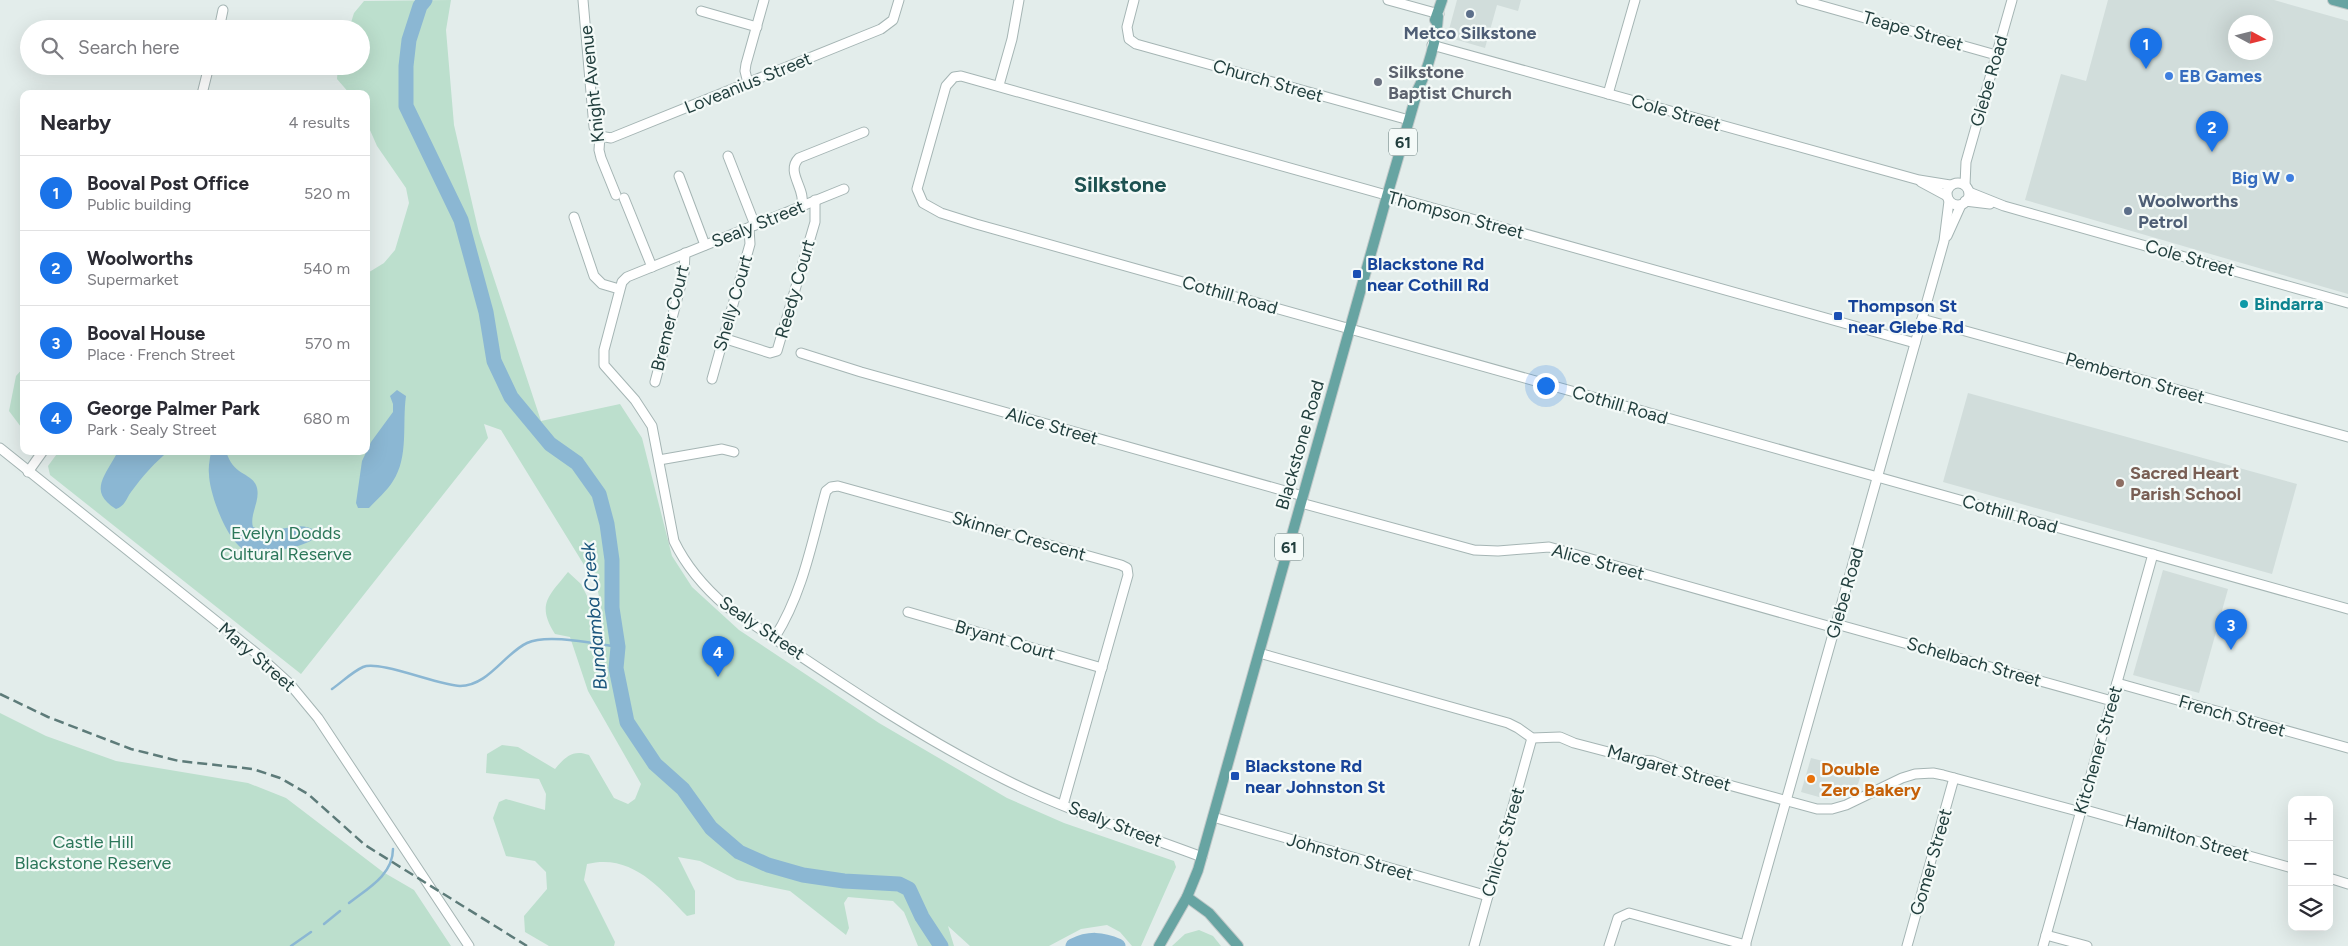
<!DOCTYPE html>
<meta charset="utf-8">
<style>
:root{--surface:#fff;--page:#f2f2f3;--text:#2b2b33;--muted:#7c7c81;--line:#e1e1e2;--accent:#1a73e8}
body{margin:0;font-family:Figtree,sans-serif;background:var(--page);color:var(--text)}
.controls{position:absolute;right:15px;bottom:15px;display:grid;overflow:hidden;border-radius:10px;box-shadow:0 5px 20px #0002}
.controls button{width:45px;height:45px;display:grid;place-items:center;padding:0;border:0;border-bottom:1px solid var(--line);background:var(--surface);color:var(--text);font:25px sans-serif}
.compass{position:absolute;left:2228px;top:15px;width:45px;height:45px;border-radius:50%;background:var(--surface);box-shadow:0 5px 20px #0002;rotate:97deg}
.you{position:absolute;left:1545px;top:385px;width:18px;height:18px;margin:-12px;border:4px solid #fff;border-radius:50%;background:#1a73e8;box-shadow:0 0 0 8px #1a73e833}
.badge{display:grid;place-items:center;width:32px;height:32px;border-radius:50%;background:var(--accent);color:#fff;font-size:16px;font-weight:700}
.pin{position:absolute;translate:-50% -41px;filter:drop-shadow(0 1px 2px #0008)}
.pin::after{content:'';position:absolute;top:26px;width:18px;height:15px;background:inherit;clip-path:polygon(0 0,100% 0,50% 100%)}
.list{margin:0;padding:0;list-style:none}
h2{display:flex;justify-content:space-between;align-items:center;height:65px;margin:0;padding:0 20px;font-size:21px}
h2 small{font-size:16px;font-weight:400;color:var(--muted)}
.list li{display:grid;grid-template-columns:32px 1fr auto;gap:15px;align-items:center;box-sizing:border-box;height:75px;padding:0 20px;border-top:1px solid var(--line)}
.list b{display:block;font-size:19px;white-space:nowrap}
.list p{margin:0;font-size:16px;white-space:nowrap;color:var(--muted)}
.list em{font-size:16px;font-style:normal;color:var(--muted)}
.icon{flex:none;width:28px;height:28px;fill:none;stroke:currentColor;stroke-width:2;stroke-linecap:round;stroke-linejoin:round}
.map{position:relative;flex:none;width:2348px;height:946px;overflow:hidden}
.search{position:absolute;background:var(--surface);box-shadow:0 5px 20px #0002;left:20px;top:20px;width:350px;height:55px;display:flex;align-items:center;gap:12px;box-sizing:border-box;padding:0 18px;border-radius:28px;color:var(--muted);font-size:19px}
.panel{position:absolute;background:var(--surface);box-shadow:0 5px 20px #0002;left:20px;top:90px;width:350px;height:365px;border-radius:10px}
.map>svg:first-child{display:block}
.built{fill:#d1dddb;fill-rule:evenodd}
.green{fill:#bcdfcd}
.water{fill:#8bb7d3}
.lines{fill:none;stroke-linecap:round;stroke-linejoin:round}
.stream{stroke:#8bb7d3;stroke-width:2.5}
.river{stroke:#8bb7d3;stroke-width:15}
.minor-casing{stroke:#a5b5b4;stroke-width:11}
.major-casing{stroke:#c1c9c9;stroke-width:12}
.minor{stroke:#fff;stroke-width:9}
.major{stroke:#67a4a2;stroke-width:10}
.rail{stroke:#5d7b79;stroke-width:2.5;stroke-dasharray:10 5;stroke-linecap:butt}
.service-dot{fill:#5c6f8a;stroke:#f4faf8;stroke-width:2}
.shop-dot{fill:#3f7fe0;stroke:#f4faf8;stroke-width:2}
.worship-dot{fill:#6b7280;stroke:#f4faf8;stroke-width:2}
.transit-dot{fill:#1a4fb4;stroke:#f4faf8;stroke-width:2}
.culture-dot{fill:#0f9aa8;stroke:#f4faf8;stroke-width:2}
.education-dot{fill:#8d6e63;stroke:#f4faf8;stroke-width:2}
.food-dot{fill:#e8710a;stroke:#f4faf8;stroke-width:2}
.labels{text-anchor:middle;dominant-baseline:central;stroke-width:4.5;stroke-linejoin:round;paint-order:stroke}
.shield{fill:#f4faf8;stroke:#617776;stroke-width:1}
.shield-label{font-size:16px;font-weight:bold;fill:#223f3e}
.street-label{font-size:18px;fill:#223f3e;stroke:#f4faf8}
.service-label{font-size:18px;font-weight:bold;fill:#4e5e75;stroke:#f4faf8}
.worship-label{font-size:18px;font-weight:bold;fill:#5b616d;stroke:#f4faf8;text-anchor:start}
.shop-label{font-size:18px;font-weight:bold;fill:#366cbe;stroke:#f4faf8;text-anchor:start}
.transit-label{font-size:18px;font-weight:bold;fill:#164399;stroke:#f4faf8;text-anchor:start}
.culture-label{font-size:18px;font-weight:bold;fill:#0d838f;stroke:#f4faf8;text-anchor:start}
.education-label{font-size:18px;font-weight:bold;fill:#785e54;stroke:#f4faf8;text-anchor:start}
.park-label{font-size:18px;fill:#2c775a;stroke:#f4faf8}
.food-label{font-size:18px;font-weight:bold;fill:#c56008;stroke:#f4faf8;text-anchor:start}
.water-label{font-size:19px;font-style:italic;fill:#1b567d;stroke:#f4faf8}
.district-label{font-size:22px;font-weight:bold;fill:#1e5251;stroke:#f4faf8}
</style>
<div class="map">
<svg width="2348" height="946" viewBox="0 0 2348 946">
<rect width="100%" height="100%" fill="#e3edeb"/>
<g class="built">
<polygon points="1457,0 1521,0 1518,11 1497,5 1485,48 1447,37"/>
<path d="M2108 0H2274L2348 21V294L2025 200 2061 74 2086 81ZM2236 22H2266V52H2236Z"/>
<polygon points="1968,393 2297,484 2272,574 1943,482"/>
<polygon points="2163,570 2228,589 2199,693 2133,675"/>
<polygon points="1811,758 1862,771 1858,784 1846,792 1826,799 1801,792"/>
</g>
<g class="green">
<path d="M451 0 446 30 454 125 479 233 541 421 620 404 642 438 672 556 692 587 739 630 879 723 1007 798 1064 823 1174 861 1176 867 1141 946H1132L1120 932 1107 925 1081 929 1049 946H970L948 926 954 946H918L904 912 893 901 848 897 844 903 849 928 846 935 790 891 737 880 700 861 678 857 695 891V914L687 916C660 888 632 853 587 864L584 880 615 942 614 946H549L525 932 524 916 547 889 546 872 535 861 506 856 493 818 499 802 506 799 545 810 546 794 539 779 486 773 487 754 502 745 518 747 555 769C565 757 573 749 589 755L614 798 628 804 635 799 641 784 588 691 570 637 555 634C536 604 549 596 568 572L581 584 599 620 602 613 597 586 501 430 484 424 488 438 301 674 50 475 48 466 59 451H366V274L384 263 395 250 409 203 406 188 377 146 366 121V94H350L337 79 338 66H361V29H349L354 13 364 1Z"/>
<polygon points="24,367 24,431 9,411 16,376"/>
<polygon points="0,713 46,736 116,761 248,783 286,798 383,872 414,890 451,946 0,946"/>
<polygon points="1199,930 1213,936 1221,946 1172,946 1185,934"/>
</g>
<g class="water">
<path d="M397 390 406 396C402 424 409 457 393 481 387 491 377 499 369 508H358L356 503 362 461 371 442 393 412V404L390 396Z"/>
<path d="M118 451H169C155 462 142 477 131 492 126 499 125 506 116 509 87 491 106 475 118 451Z"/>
<path d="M211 451H226C233 476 250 472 256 485 262 499 249 514 253 527 278 537 296 518 316 531V537C307 545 293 547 281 550 269 552 258 555 247 551 228 545 209 493 209 474 208 467 210 459 211 451Z"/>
</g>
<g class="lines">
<g class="stream">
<path d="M332 689C342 682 352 672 363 667 379 660 438 685 460 686 488 686 505 653 527 643 548 633 595 644 618 647"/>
<path d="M349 903C367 889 393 875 393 849"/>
<polyline points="324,924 340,911"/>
<polyline points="291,946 311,932"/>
</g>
<g class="river">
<polyline points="425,0 420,6 409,40 406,66 406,106 461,220 486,312 494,361 511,397 550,444 577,463 599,494 607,524 612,560 612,608 618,647 616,668 627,722 655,764 683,789 711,828 739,852 768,865 803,875 844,881 899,884 909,889 922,917 941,946"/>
<path d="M1073 946C1089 938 1102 939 1118 946"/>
</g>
<defs>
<g id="minor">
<polyline points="583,0 594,127 600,136 599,150 601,158 616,195"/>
<polyline points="1134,0 1127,27 1129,39 1136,44 1409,120"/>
<polyline points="1388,0 1439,14"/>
<polyline points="1801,0 1996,55"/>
<polyline points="701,11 757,27"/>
<polyline points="219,29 223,10"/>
<polyline points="1432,45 1919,180 1950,185"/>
<polyline points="748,83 745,71 746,64 764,0"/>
<polyline points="999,85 1012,39 1019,0"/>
<polyline points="202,94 209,66"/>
<polyline points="1608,94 1635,0"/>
<polyline points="600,136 611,138 881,29 893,20 899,0"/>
<polyline points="728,156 755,225"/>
<polyline points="679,176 705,245"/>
<polyline points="1921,182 1947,196"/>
<circle cx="1958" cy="194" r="11"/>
<polyline points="1965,185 1966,162 2012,0"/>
<path d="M844 189 627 277 622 282 604 350V365L635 400 652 426 674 541C686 566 706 589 727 607 818 667 907 731 1004 779 1067 811 1136 832 1202 857"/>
<polyline points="1969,192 2004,206 2348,303"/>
<polyline points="624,198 652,267"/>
<polyline points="1965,201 1990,204"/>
<path d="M802 206C806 188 785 172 799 158L864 132"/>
<polyline points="574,217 594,276 602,284 619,289"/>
<polyline points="1947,236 1961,205"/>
<polyline points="1922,319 2348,437"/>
<polyline points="723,338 770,353 777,351 815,222 815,200"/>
<polyline points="1915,343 961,76 954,77 946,86 917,189 923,203 941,213 976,224 2348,609"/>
<polyline points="801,353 861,372 1303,496"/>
<polyline points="712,379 750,244 749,228"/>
<polyline points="655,382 684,273 685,253"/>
<polyline points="0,448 256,653 289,683 318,718 469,946"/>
<polyline points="659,460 722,449 734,452"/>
<polyline points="28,472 43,451"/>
<polyline points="1301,503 1474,550 1498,551 1549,547 1835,628"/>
<polyline points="908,612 1102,668"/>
<polyline points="1836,624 2112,701"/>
<path d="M775 637C803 593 812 541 826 491L831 487 838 486 1121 565 1127 568 1128 575 1063 805"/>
<polyline points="1259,653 1508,723 1518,728 1532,738 1560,737 1574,743 1639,760 1653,761 1681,772 1817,809 1832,809 1846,805 1902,778 1915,774 1933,773 1943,775 2081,812"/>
<polyline points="2117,683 2348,748"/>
<polyline points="2082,809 2292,868"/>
<polyline points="1213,817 1488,896"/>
<polyline points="2329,878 2348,884"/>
<polyline points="2046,935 2087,946"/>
<polyline points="1474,946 1532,738"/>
<polyline points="1609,946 1618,918 1629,913 1746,945"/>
<polyline points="1745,946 1944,241 1949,201"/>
<polyline points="1907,946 1954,778"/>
<polyline points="2043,946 2153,554"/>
</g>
<g id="major">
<polyline points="2333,0 2348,4"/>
<polyline points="1435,20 1442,0"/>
<polyline points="1187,897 1209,913 1238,946"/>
<path d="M1159 946 1187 897 1198 870 1387 196 1418 89C1428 70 1437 37 1438 16"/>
</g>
</defs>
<use href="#minor" class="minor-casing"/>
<use href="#major" class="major-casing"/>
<use href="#minor" class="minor"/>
<use href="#major" class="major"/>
<polyline class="rail" points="0,694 48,717 131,749 179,761 253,769 280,778 308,794 365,845 527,946"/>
</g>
<g class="service-dot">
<circle cx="1470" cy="14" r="5"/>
<circle cx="2128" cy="211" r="5"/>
</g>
<g class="shop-dot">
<circle cx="2169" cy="76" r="5"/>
<circle cx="2290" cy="178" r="5"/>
</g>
<circle class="worship-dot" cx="1378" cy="82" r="5"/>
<g class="transit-dot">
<rect x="1352" y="269" width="10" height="10" rx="2.5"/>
<rect x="1833" y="311" width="10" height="10" rx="2.5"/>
<rect x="1230" y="771" width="10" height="10" rx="2.5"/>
</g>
<circle class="culture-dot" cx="2244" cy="304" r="5"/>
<circle class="education-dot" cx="2120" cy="483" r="5"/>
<circle class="food-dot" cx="1811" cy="779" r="5"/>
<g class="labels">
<g class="shield">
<rect x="1389" y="128.5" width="28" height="27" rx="4"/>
<rect x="1275" y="533.5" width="28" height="27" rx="4"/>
</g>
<g class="shield-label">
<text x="1403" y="142">61</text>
<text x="1289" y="547">61</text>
</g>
<g class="street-label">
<text transform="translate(1913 31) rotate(16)">Teape Street</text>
<text transform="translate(1268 81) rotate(16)">Church Street</text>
<text transform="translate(1989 81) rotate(-74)">Glebe Road</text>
<text transform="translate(748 83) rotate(-22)">Loveanius Street</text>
<text transform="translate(592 84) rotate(-96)">Knight Avenue</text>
<text transform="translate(1676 113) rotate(16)">Cole Street</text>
<text transform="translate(1456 215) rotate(15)">Thompson Street</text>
<text transform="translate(758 224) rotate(-22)">Sealy Street</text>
<text transform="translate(2190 258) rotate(16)">Cole Street</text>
<text transform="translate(795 289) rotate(-74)">Reedy Court</text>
<text transform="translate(1230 295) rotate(16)">Cothill Road</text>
<text transform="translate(733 303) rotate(-74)">Shelly Court</text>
<text transform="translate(670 318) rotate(-76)">Bremer Court</text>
<text transform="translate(2135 378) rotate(16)">Pemberton Street</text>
<text transform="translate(1620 405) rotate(16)">Cothill Road</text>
<text transform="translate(1052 426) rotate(16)">Alice Street</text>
<text transform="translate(1300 445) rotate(-74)">Blackstone Road</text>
<text transform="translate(2010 514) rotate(16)">Cothill Road</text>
<text transform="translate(1019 536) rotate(16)">Skinner Crescent</text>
<text transform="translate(1598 562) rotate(15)">Alice Street</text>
<text transform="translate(1845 593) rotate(-74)">Glebe Road</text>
<text transform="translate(762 628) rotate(34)">Sealy Street</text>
<text transform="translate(1005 640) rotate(16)">Bryant Court</text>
<text transform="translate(257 657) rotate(41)">Mary Street</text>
<text transform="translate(1974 662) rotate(16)">Schelbach Street</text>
<text transform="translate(2232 716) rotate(16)">French Street</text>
<text transform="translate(2098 750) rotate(-74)">Kitchener Street</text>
<text transform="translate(1669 768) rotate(16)">Margaret Street</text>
<text transform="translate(1115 824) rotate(21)">Sealy Street</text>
<text transform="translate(2187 838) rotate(16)">Hamilton Street</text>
<text transform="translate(1503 842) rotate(-74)">Chilcot Street</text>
<text transform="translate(1350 857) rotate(16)">Johnston Street</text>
<text transform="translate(1931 862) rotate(-74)">Gomer Street</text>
</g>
<g class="service-label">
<text x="1470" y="33">Metco Silkstone</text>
<text x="2138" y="201" text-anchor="start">Woolworths<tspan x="2138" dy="21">Petrol</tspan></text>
</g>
<g class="worship-label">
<text x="1388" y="72">Silkstone<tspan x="1388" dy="21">Baptist Church</tspan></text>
</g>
<g class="shop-label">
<text x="2179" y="76">EB Games</text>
<text x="2280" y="178" text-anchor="end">Big W</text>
</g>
<g class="transit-label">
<text x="1367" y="264">Blackstone Rd<tspan x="1367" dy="21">near Cothill Rd</tspan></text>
<text x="1848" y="306">Thompson St<tspan x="1848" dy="21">near Glebe Rd</tspan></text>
<text x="1245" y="766">Blackstone Rd<tspan x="1245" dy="21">near Johnston St</tspan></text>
</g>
<g class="culture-label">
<text x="2254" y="304">Bindarra</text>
</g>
<g class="education-label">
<text x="2130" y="473">Sacred Heart<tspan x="2130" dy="21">Parish School</tspan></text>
</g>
<g class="park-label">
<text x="286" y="533">Evelyn Dodds<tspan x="286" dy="21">Cultural Reserve</tspan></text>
<text x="93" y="842">Castle Hill<tspan x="93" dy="21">Blackstone Reserve</tspan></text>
</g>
<g class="food-label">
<text x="1821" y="769">Double<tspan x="1821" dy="21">Zero Bakery</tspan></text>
</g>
<g class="water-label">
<text transform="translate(594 616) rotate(-95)">Bundamba Creek</text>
</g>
<g class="district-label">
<text x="1120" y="184">Silkstone</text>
</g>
</g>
</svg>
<div class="controls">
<button>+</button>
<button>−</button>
<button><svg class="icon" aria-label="layers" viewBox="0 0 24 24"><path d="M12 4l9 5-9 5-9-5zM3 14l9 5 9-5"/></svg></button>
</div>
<svg class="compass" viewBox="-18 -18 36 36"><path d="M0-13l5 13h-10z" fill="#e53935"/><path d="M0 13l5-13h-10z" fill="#7c7c81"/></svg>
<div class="you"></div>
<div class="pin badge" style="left:2146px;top:69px">1</div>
<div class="pin badge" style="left:2212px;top:152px">2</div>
<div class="pin badge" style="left:2231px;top:650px">3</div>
<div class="pin badge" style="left:718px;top:677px">4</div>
<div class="search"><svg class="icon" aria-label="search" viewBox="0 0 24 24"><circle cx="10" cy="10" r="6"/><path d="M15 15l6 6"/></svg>Search here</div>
<section class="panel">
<h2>Nearby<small>4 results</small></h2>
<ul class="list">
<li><span class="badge">1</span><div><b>Booval Post Office</b><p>Public building</p></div><em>520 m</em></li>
<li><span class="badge">2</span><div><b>Woolworths</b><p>Supermarket</p></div><em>540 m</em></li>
<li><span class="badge">3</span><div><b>Booval House</b><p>Place · French Street</p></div><em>570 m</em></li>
<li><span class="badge">4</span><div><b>George Palmer Park</b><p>Park · Sealy Street</p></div><em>680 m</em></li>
</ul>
</section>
</div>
